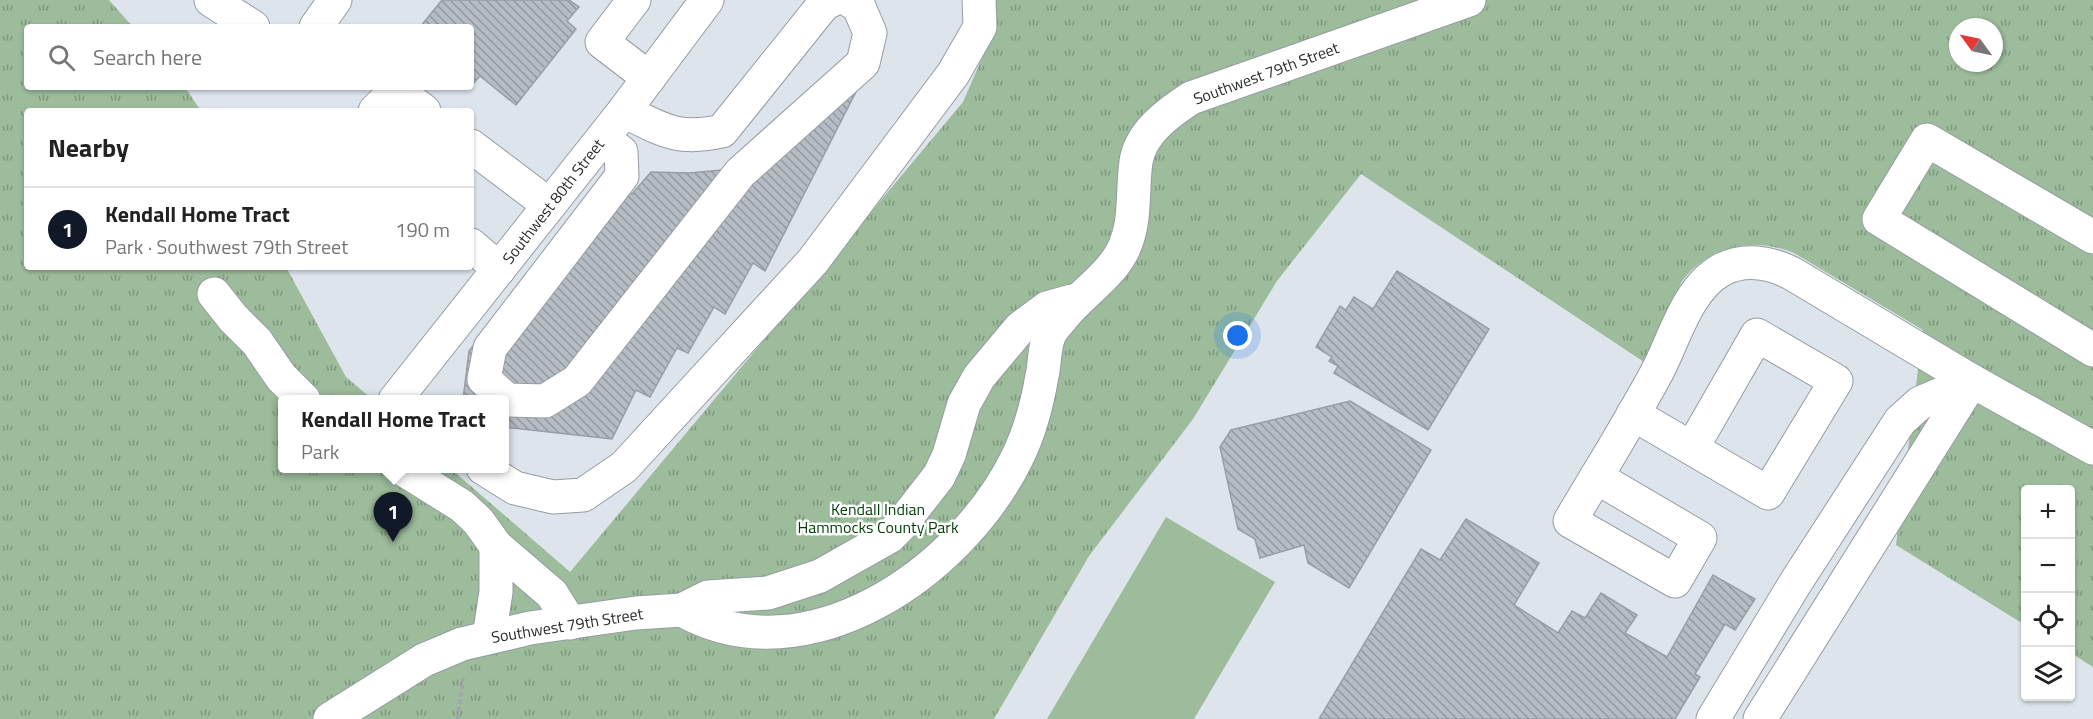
<!DOCTYPE html>
<meta charset="utf-8">
<style>
:root{--surface:#fff;--page:#f2f2f2;--text:#222;--muted:#767676;--line:#e0e0e0;--accent:#111827}
body{margin:0;font-family:"Titillium Web",sans-serif;background:var(--page);color:var(--text)}
.controls{position:absolute;right:18px;bottom:18px;display:grid;overflow:hidden;border-radius:6px;box-shadow:0 2px 4px #0004}
.controls button{width:54px;height:54px;display:grid;place-items:center;padding:0;border:0;border-bottom:2px solid var(--line);background:var(--surface);color:var(--text);font:30px sans-serif}
.compass{position:absolute;left:1949px;top:18px;width:54px;height:54px;border-radius:50%;background:var(--surface);box-shadow:0 2px 4px #0004;rotate:303deg}
.you{position:absolute;left:1238px;top:336px;width:21px;height:21px;margin:-15px;border:4px solid #fff;border-radius:50%;background:#1a73e8;box-shadow:0 0 0 9px #1a73e833}
.badge{display:grid;place-items:center;width:39px;height:39px;border-radius:50%;background:var(--accent);color:#fff;font-size:20px;font-weight:700}
.pin{position:absolute;translate:-50% -50px;filter:drop-shadow(0 2px 3px #0008)}
.pin::after{content:'';position:absolute;top:32px;width:21px;height:18px;background:inherit;clip-path:polygon(0 0,100% 0,50% 100%)}
.popup{position:absolute;left:278px;top:395px;width:231px;height:78px;box-sizing:border-box;display:grid;place-content:center;border-radius:6px;background:var(--surface);filter:drop-shadow(0 2px 4px #0005);font-size:20px;white-space:nowrap;color:var(--muted)}
.popup b{font-size:22px;color:var(--text)}
.popup::after{content:'';position:absolute;left:50%;top:100%;margin-left:-12px;border:12px solid transparent;border-top-color:var(--surface)}
.list{margin:0;padding:0;list-style:none}
h2{display:flex;justify-content:space-between;align-items:center;height:78px;margin:0;padding:0 24px;font-size:26px}
h2 small{font-size:20px;font-weight:400;color:var(--muted)}
.list li{display:grid;grid-template-columns:39px 1fr auto;gap:18px;align-items:center;box-sizing:border-box;height:84px;padding:0 24px;border-top:2px solid var(--line)}
.list b{display:block;font-size:22px;white-space:nowrap}
.list p{margin:0;font-size:20px;white-space:nowrap;color:var(--muted)}
.list em{font-size:20px;font-style:normal;color:var(--muted)}
.icon{flex:none;width:33px;height:33px;fill:none;stroke:currentColor;stroke-width:2;stroke-linecap:round;stroke-linejoin:round}
.map{position:relative;flex:none;width:2093px;height:719px;overflow:hidden}
.search{position:absolute;background:var(--surface);box-shadow:0 2px 4px #0004;left:24px;top:24px;width:450px;height:66px;display:flex;align-items:center;gap:15px;box-sizing:border-box;padding:0 21px;border-radius:6px;color:var(--muted);font-size:22px}
.panel{position:absolute;background:var(--surface);box-shadow:0 2px 4px #0004;left:24px;top:108px;width:450px;height:162px;border-radius:6px}
.map>svg:first-child{display:block}
.grass{fill:#9cbc9b}
.park{fill:url(#park-tufts);fill-rule:evenodd}
.building{fill:url(#building-back-hatch);stroke:#979ea5;stroke-width:1.5}
.lines{fill:none;stroke-linecap:round;stroke-linejoin:round}
.minor-casing{stroke:#959ca3;stroke-width:35}
.path{stroke:#9fa5aa;stroke-width:4;stroke-dasharray:4.5 3;stroke-linecap:butt}
.minor{stroke:#fff;stroke-width:33}
.labels{text-anchor:middle;dominant-baseline:central;stroke-width:5;stroke-linejoin:round;paint-order:stroke}
.street-label{font-size:16px;fill:#2b2e30;stroke:#fff}
.park-label{font-size:16px;fill:#003e06;stroke:#fff}
</style>
<div class="map">
<svg width="2093" height="719" viewBox="0 0 2093 719">
<defs>
<pattern id="park-tufts" width="24" height="20" patternUnits="userSpaceOnUse" patternTransform="scale(1.5)"><rect width="24" height="20" fill="#9cbc9b"/><path d="M3 7l-1-3M5 7V3M7 7l1-3M15 17l-1-3M17 17v-4M19 17l1-3" fill="none" stroke="#7f997f"/></pattern>
<pattern id="building-back-hatch" width="6" height="6" patternUnits="userSpaceOnUse" patternTransform="scale(1.5)"><rect width="6" height="6" fill="#b6bcc4"/><path d="M-1 5l2 2M0 0l6 6M5-1l2 2" fill="none" stroke="#9499a0"/></pattern>
</defs>
<rect width="100%" height="100%" fill="#dde4ec"/>
<polygon class="grass" points="1166,517 1275,582 1194,719 1047,719"/>
<path class="park" d="M0 0H109L133 27H27V87H185L201 111H27V267H286L346 377 372 399 282 400V468L451 469 570 572 963 102 989 42 990 0H2093V667L2071 653 2070 490H2026L2025 625 1896 545 1923 330 1794 253C1752 236 1709 246 1682 281L1644 362 1361 174 1277 281 1193 419 1089 556 994 719H0ZM1958 27H1994V63H1958Z"/>
<g class="building">
<polygon points="442,0 569,0 579,7 567,21 576,29 516,105 480,76 471,86 471,27 420,27"/>
<polygon points="865,74 765,271 753,263 725,314 714,307 688,353 677,348 650,397 636,390 612,439 504,427 504,400 463,400 469,351 610,175 632,194 651,172 690,173 732,169"/>
<polygon points="1397,271 1489,329 1428,430 1334,373 1338,366 1329,361 1332,357 1316,347 1340,306 1346,310 1354,297 1373,309"/>
<polygon points="1350,401 1431,450 1349,588 1308,563 1304,545 1260,558 1255,539 1238,529 1220,447 1231,430"/>
<polygon points="1466,519 1539,563 1514,605 1558,633 1572,611 1585,618 1601,593 1637,615 1625,633 1667,657 1713,575 1755,599 1735,630 1725,624 1695,674 1700,677 1675,719 1319,719 1421,549 1440,560"/>
</g>
<g class="lines">
<defs>
<g id="minor">
<polyline points="211,0 253,27"/>
<polyline points="634,0 602,42 649,78"/>
<polyline points="316,27 335,0"/>
<polyline points="375,111 396,90 424,111"/>
<path d="M624 111C663 130 677 141 722 131L824 4 832 0"/>
<polyline points="603,138 621,152 622,176 490,348 484,379 507,400 545,401 577,381 740,173 863,63 870,33 859,7 849,0"/>
<polyline points="471,146 549,205"/>
<polyline points="2093,237 1927,140 1879,219 2093,350"/>
<polyline points="471,245 499,269"/>
<polyline points="214,294 233,318 257,342 281,377 304,400"/>
<polyline points="395,400 624,111 707,0"/>
<polyline points="1633,414 1768,493 1836,381 1757,335 1692,448"/>
<polyline points="401,468 462,506 478,521 496,546 552,594 570,623"/>
<polyline points="483,468 515,488 553,497 583,495 624,467 813,261 953,74 980,27 979,0"/>
<path d="M1596 477 1700 538 1675 581 1570 521C1599 472 1629 424 1656 374 1674 341 1686 290 1721 270 1744 258 1769 262 1791 273L1972 381 2093 448"/>
<path d="M682 610C807 680 961 572 1017 458 1030 432 1037 405 1042 376 1045 363 1044 348 1049 336 1051 330 1058 323 1062 318 1082 292 1115 274 1126 243 1136 217 1132 189 1136 162 1140 133 1168 113 1191 98L1469 0"/>
<polyline points="489,637 496,592 496,546"/>
<polyline points="330,719 424,660 462,644 530,628 636,613 682,610 708,597 768,593 820,576 889,537 900,526 939,476 949,455 964,404 979,377 1020,328 1047,308 1072,301"/>
<polyline points="1713,719 1796,582 1900,421 1920,403 1972,381"/>
<polyline points="1760,719 1972,381"/>
</g>
</defs>
<use href="#minor" class="minor-casing"/>
<polyline class="path" points="458,719 463,678"/>
<use href="#minor" class="minor"/>
</g>
<g class="labels">
<g class="street-label">
<text transform="translate(1266 73) rotate(-20)">Southwest 79th Street</text>
<text transform="translate(553 201) rotate(-52)">Southwest 80th Street</text>
<text transform="translate(567 625) rotate(-9)">Southwest 79th Street</text>
</g>
<g class="park-label">
<text x="878" y="509">Kendall Indian<tspan x="878" dy="18">Hammocks County Park</tspan></text>
</g>
</g>
</svg>
<div class="controls">
<button>+</button>
<button>−</button>
<button><svg class="icon" aria-label="locate" viewBox="0 0 24 24"><circle cx="12" cy="12" r="6"/><path d="M12 2v4M12 18v4M2 12h4M18 12h4"/></svg></button>
<button><svg class="icon" aria-label="layers" viewBox="0 0 24 24"><path d="M12 4l9 5-9 5-9-5zM3 14l9 5 9-5"/></svg></button>
</div>
<svg class="compass" viewBox="-18 -18 36 36"><path d="M0-13l5 13h-10z" fill="#e53935"/><path d="M0 13l5-13h-10z" fill="#767676"/></svg>
<div class="you"></div>
<div class="pin badge" style="left:393px;top:542px">1</div>
<div class="popup"><b>Kendall Home Tract</b>Park</div>
<div class="search"><svg class="icon" aria-label="search" viewBox="0 0 24 24"><circle cx="10" cy="10" r="6"/><path d="M15 15l6 6"/></svg>Search here</div>
<section class="panel">
<h2>Nearby<small></small></h2>
<ul class="list">
<li><span class="badge">1</span><div><b>Kendall Home Tract</b><p>Park · Southwest 79th Street</p></div><em>190 m</em></li>
</ul>
</section>
</div>
